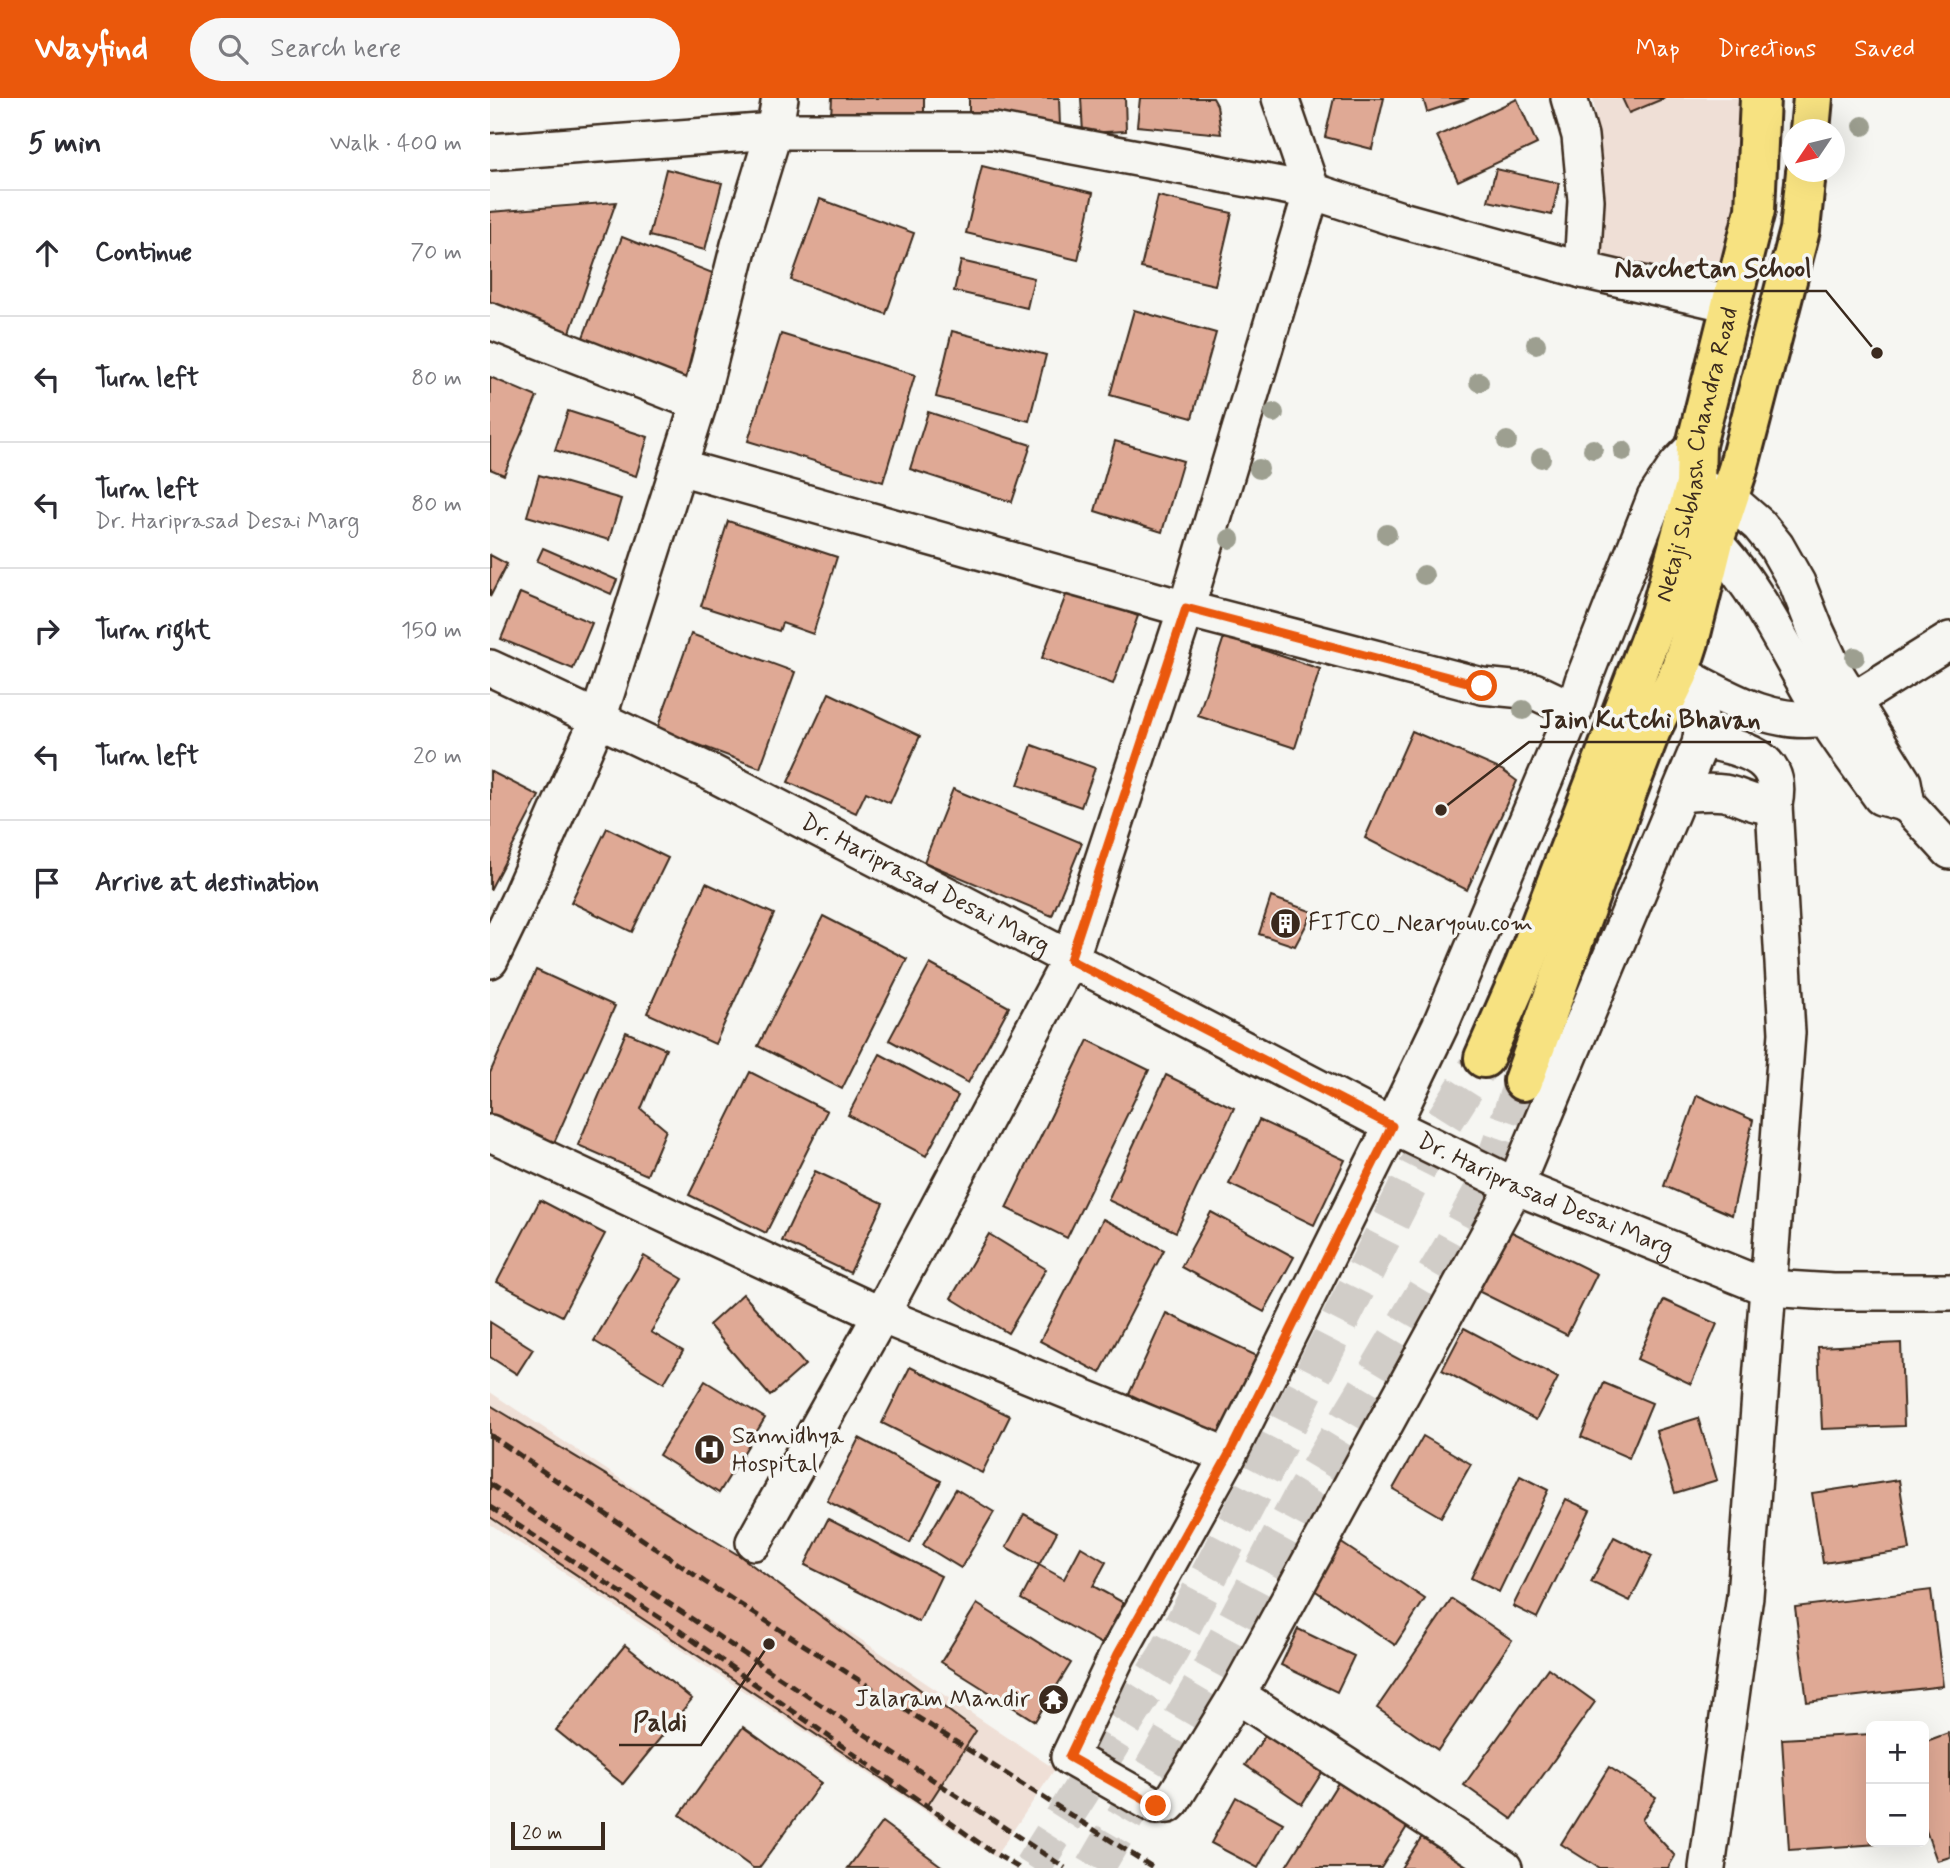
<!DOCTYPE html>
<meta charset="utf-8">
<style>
:root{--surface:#fff;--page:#f7f7f7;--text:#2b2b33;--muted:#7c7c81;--line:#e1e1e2;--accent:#ea580c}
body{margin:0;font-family:Mynerve,sans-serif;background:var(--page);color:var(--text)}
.controls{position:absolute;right:21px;bottom:21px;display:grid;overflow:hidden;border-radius:10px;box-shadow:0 7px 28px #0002}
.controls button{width:63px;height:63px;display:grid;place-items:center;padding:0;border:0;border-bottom:2px solid var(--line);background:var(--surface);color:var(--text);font:35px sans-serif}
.compass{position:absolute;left:1292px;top:21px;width:63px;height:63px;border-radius:50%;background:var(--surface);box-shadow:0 7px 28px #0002;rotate:235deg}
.scale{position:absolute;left:21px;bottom:18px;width:94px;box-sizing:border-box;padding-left:7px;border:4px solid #3b2a1e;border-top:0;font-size:19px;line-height:24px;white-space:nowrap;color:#3b2a1e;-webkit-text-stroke:5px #f6f6f2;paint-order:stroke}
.stop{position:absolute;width:21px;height:21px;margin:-16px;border:5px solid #ea580c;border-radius:50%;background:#fff}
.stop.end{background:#ea580c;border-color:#fff;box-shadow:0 2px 7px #0008}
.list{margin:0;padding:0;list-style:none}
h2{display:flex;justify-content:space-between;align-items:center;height:91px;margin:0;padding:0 28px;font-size:30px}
h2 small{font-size:23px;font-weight:400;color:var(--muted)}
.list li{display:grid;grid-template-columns:46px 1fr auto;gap:21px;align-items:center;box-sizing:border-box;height:126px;padding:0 28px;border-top:2px solid var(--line)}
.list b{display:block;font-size:26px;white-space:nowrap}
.list p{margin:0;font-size:23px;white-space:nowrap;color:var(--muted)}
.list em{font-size:23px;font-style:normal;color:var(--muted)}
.icon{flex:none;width:38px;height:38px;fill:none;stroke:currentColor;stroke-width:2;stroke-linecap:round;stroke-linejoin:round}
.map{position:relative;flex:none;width:1460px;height:1770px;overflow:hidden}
header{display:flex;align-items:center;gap:42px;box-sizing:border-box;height:98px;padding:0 35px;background:var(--accent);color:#fff}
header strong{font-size:33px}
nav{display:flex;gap:38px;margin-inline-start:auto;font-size:24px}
.search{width:490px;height:63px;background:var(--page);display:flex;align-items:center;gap:18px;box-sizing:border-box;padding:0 24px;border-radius:38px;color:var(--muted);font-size:26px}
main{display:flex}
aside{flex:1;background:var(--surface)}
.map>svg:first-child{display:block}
.built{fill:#efdfd6}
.building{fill:#dfa995;stroke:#3b2a1e;stroke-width:2}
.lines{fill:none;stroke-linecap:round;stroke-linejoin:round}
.major-tunnel{stroke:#d1cdc8;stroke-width:38;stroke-dasharray:38 19;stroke-linecap:butt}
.minor-casing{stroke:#3b2a1e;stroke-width:40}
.major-casing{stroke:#3b2a1e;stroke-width:44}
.minor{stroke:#f6f6f2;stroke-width:35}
.major{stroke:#f7e281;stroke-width:38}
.rail{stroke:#3b2a1e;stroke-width:5;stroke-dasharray:10 5;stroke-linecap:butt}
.tree{fill:#9d9f90}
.route{stroke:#ea580c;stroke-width:9}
.labels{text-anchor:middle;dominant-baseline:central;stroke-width:7;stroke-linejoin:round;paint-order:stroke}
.street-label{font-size:24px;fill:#3b2a1e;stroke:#f6f6f2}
.poi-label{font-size:24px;fill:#3b2a1e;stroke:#f6f6f2;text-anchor:start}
.leader{fill:none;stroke:#3b2a1e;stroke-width:2.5}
.callout-dot{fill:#3b2a1e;stroke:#f6f6f2;stroke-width:2.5}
.callout-label{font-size:26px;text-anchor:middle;font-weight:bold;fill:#3b2a1e;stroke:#f6f6f2;stroke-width:7;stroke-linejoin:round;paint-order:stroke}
</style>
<header>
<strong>Wayfind</strong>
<div class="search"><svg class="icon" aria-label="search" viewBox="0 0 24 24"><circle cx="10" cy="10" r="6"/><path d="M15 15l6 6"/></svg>Search here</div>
<nav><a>Map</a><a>Directions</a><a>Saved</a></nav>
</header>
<main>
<aside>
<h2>5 min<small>Walk · 400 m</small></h2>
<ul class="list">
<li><svg class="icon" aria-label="ahead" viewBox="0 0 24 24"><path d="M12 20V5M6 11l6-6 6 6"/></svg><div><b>Continue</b></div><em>70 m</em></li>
<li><svg class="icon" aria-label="left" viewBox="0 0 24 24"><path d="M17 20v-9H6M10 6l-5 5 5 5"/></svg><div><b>Turn left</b></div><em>80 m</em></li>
<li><svg class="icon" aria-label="left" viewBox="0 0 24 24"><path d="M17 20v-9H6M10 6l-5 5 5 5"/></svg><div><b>Turn left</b><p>Dr. Hariprasad Desai Marg</p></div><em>80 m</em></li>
<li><svg class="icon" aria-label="right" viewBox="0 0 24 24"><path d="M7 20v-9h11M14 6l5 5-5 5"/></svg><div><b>Turn right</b></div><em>150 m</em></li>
<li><svg class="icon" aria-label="left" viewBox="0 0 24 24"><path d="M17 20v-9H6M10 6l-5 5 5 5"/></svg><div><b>Turn left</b></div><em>20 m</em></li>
<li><svg class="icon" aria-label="arrive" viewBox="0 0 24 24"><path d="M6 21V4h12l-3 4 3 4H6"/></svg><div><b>Arrive at destination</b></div></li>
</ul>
</aside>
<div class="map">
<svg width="1460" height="1770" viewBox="0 0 1460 1770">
<rect width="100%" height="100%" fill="#f6f6f2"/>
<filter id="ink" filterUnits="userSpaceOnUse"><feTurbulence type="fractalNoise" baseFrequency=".0143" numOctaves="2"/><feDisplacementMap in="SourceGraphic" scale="14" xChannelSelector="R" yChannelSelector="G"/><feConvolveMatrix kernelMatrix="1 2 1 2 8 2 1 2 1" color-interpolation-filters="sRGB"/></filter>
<g filter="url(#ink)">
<g class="built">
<polygon points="1103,0 1272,0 1247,200 1113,156 1112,68"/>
<polygon points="0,1294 565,1671 505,1759 0,1426"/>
</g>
<g class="building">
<polygon points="342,0 434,0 434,23 341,19"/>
<polygon points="479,0 569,0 570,28 479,29"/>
<polygon points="591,0 635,0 636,33 593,35"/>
<polygon points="650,0 723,0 727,7 731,36 647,28"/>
<polygon points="844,0 894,0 882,51 835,39"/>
<polygon points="933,0 979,0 937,14"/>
<polygon points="1132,0 1175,0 1139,15"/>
<polygon points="1027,1 1047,46 968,83 947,38"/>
<polygon points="492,68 603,95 588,162 476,135"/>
<polygon points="176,71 232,85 215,152 159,138"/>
<polygon points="1006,71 1069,85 1062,117 998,103"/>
<polygon points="668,98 742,115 725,187 651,170"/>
<polygon points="330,101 424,135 396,216 301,182"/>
<polygon points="126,104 79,237 0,204 0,114"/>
<polygon points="132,139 235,180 195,283 92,242"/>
<polygon points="471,163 544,180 537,210 464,193"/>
<polygon points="644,212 726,235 702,320 620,297"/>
<polygon points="462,233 556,257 539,323 446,299"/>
<polygon points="291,236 425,277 393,384 258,343"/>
<polygon points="0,279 47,299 14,377 0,371"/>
<polygon points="78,313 158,339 146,378 65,352"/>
<polygon points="438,314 541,347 522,404 420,371"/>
<polygon points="625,343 693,363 672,434 605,413"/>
<polygon points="49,377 131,401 119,442 37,418"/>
<polygon points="238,423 347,459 323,536 292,525 289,533 211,508"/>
<polygon points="53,450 127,482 121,496 47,463"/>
<polygon points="0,457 17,466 0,499"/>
<polygon points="578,492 648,518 623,586 552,560"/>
<polygon points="30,495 102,525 83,571 11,541"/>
<polygon points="201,536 305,574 270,670 167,631"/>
<polygon points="734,539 830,571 805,650 708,618"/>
<polygon points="339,595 430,638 400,705 376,694 366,715 298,684"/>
<polygon points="922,633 1012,672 1027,683 977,792 875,740"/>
<polygon points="542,647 605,670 591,709 528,687"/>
<polygon points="0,673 49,698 0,792"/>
<polygon points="463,691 592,745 562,818 434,764"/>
<polygon points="117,730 178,760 142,834 81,804"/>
<polygon points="216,785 284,816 225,946 157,915"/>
<polygon points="781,799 823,814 805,848 769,836"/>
<polygon points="333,818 417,861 352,991 268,948"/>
<polygon points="440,866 519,909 478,985 399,942"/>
<polygon points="46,872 125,908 64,1045 0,1016 0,975"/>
<polygon points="136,934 176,951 151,1011 176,1032 157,1077 88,1047"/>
<polygon points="598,942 659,972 577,1140 516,1110"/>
<polygon points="390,956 468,998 436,1058 358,1017"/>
<polygon points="260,974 337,1013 276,1135 199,1097"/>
<polygon points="676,977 744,1010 686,1134 618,1102"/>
<polygon points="1207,997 1263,1022 1242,1117 1174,1088"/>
<polygon points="769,1022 855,1062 824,1127 739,1086"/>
<polygon points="325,1073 393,1105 360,1175 292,1143"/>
<polygon points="50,1102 115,1136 72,1218 7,1184"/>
<polygon points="721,1114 804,1159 774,1214 691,1169"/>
<polygon points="613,1121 674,1152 610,1275 550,1243"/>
<polygon points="1016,1131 1107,1176 1077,1237 986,1192"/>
<polygon points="499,1136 556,1171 518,1235 461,1200"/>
<polygon points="154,1158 193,1181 161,1234 193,1253 174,1285 104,1243"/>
<polygon points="253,1196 315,1267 280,1298 219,1227"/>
<polygon points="1174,1202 1227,1226 1201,1286 1147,1261"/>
<polygon points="676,1215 767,1258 730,1339 639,1296"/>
<polygon points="0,1224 43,1251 27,1276 0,1259"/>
<polygon points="974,1230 1068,1280 1046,1322 952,1272"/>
<polygon points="1411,1245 1414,1328 1332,1331 1328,1249"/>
<polygon points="420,1269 520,1318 492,1375 392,1325"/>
<polygon points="215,1283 275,1320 229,1395 169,1357"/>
<polygon points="1114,1285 1162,1305 1139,1360 1091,1339"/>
<polygon points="0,1307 250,1458 486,1633 436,1710 0,1419"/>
<polygon points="1208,1320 1227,1382 1185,1395 1166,1333"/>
<polygon points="933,1338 981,1366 951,1419 903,1391"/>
<polygon points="369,1340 451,1383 420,1445 337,1403"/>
<polygon points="1030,1378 1058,1392 1009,1494 981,1480"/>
<polygon points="1409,1382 1420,1452 1333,1465 1322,1395"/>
<polygon points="466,1391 504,1414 471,1470 433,1447"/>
<polygon points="1076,1401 1100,1412 1047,1520 1023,1508"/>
<polygon points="534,1416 567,1434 549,1467 516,1449"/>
<polygon points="338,1421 451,1478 429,1524 315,1467"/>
<polygon points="1124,1439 1162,1458 1140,1503 1101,1484"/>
<polygon points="844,1440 935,1501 905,1547 814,1485"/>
<polygon points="591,1449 616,1464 603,1488 634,1505 612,1546 531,1501 549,1467 574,1481"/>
<polygon points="1441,1492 1453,1588 1317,1604 1305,1509"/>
<polygon points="962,1501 1022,1542 948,1652 887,1610"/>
<polygon points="487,1506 581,1565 545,1623 451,1564"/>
<polygon points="808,1531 864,1558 847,1594 791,1567"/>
<polygon points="135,1547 202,1601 133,1686 66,1632"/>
<polygon points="1058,1570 1105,1604 1022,1721 974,1687"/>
<polygon points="253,1629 331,1685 269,1770 263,1770 190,1717"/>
<polygon points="777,1635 833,1673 812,1706 755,1667"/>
<polygon points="1458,1635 1460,1641 1460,1759 1447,1763 1434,1727 1434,1644"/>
<polygon points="1381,1636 1381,1744 1389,1744 1389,1746 1299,1752 1292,1641"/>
<polygon points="1119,1669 1166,1699 1152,1722 1185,1758 1178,1770 1109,1770 1071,1746"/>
<polygon points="851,1680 920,1724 891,1770 795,1770"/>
<polygon points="746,1699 793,1725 768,1770 721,1745"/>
<polygon points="392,1724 454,1770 358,1770"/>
<polygon points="935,1734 990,1770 911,1770"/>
</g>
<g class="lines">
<g class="major-tunnel">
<polyline points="542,1770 676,1559 773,1375 939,1047 994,960"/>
<polyline points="605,1770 714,1584 811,1401 961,1151 998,1083 1033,983"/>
</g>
<defs>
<g id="minor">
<polyline points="1079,0 1090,38 1096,102 1092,172"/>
<polyline points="0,54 284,33 504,33 822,93 908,121 1092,172 1240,206"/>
<polyline points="0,223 209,305"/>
<polyline points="189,369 696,511 992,588 1044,593 1084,612"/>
<polyline points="1214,391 1238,400 1269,427 1286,448 1307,485 1326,533 1345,574 1413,684 1417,706 1460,753"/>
<path d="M1206 428C1265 477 1295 555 1335 619 1352 647 1372 672 1391 699L1417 706"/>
<path id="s1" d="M0 570 216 672 902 1028 1025 1088 1278 1190 1343 1194H1460"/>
<path d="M1189 575C1235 599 1281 629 1335 620L1460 542"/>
<path d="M1184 585C1203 608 1217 614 1210 646L1025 1088 747 1597 682 1703 678 1707 666 1708 579 1659 628 1556 738 1358 902 1028 950 928 1084 612 1093 583 1165 400 1187 367 1206 347"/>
<path d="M1189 696C1204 695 1219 693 1234 695 1251 698 1266 709 1284 707 1295 655 1249 651 1211 641"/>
<polyline points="0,862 28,804 108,621 209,305 249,147 284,33 290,0"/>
<polyline points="0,1035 391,1217 738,1358"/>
<polyline points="264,1444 391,1217 580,862 696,511 822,93 790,0"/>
<polyline points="747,1597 1014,1770"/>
<polyline points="1217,1770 1255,1498 1297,935 1284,707"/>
</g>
<g id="major">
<polyline points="1320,32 1323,0"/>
<path id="s2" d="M994 960 1034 869 1170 515 1205 387 1206 347 1265 112 1270 0"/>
<polyline points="1033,983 1138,692 1161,632 1189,575 1199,544 1224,443 1248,371 1310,132 1316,74"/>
</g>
</defs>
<use href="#minor" class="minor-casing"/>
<use href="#major" class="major-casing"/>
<use href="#minor" class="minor"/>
<use href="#major" class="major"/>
<g class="rail">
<polyline points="0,1337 215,1484 664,1770"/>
<polyline points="0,1386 575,1770"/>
<polyline points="0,1409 190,1533 499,1752 529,1770"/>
</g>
</g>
<g class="tree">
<circle cx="1373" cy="28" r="10"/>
<circle cx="1046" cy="246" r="10"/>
<circle cx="989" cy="284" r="10"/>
<circle cx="784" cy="315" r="10"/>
<circle cx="1017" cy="343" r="10"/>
<circle cx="1103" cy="351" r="10"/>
<circle cx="1133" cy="353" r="10"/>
<circle cx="1051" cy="360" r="10"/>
<circle cx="769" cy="371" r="10"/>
<circle cx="897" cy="436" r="10"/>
<circle cx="740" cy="441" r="10"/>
<circle cx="934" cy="477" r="10"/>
<circle cx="1365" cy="559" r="10"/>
<circle cx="1033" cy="612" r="10"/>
</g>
</g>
<g class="lines" filter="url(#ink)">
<polyline class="route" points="666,1708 579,1659 628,1556 738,1358 902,1028 580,862 696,510 992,588"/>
</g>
<defs>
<symbol id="building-disc" viewBox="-11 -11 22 22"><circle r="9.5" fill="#3b2a1e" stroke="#f6f6f2"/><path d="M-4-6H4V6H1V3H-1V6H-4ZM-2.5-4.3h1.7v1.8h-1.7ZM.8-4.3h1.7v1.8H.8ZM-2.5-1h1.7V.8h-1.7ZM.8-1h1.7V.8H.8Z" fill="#fff"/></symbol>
<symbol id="hospital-disc" viewBox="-11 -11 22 22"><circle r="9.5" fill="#3b2a1e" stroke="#f6f6f2"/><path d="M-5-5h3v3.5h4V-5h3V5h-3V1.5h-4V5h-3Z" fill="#fff"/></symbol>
<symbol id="temple-disc" viewBox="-11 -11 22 22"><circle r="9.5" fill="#3b2a1e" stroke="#f6f6f2"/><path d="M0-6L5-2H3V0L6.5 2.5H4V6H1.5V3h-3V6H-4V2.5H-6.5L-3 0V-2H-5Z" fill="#fff"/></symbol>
</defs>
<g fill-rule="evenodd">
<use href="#building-disc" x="778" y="808" width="35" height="35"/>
<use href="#hospital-disc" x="202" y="1334" width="35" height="35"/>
<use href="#temple-disc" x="546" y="1584" width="35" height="35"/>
</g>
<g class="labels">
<g class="street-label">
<text stroke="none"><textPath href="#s2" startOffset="642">Netaji Subhash Chandra Road</textPath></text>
<text stroke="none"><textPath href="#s1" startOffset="486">Dr. Hariprasad Desai Marg</textPath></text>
<text stroke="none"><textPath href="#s1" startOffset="1180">Dr. Hariprasad Desai Marg</textPath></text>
</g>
<g class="poi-label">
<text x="818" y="825">FITCO_Nearyouu.com</text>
<text x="242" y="1338">Sannidhya<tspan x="242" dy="28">Hospital</tspan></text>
<text x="540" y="1601" text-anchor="end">Jalaram Mandir</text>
</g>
</g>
<path class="leader" d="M1387 255L1336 193H1111M951 712L1039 644H1281M279 1546L211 1647H129"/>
<g class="callout-dot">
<circle cx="1387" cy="255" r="7"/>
<circle cx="951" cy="712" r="7"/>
<circle cx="279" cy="1546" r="7"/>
</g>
<g class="callout-label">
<text x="1223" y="179">Navchetan School</text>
<text x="1160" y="630">Jain Kutchi Bhavan</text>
<text x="170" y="1633">Paldi</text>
</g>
</svg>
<div class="controls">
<button>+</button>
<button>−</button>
</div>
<svg class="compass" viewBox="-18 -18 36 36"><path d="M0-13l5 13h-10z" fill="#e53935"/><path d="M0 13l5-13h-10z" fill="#7c7c81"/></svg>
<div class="scale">20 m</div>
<div class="stop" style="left:992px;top:588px"></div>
<div class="stop end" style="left:666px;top:1708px"></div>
</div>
</main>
